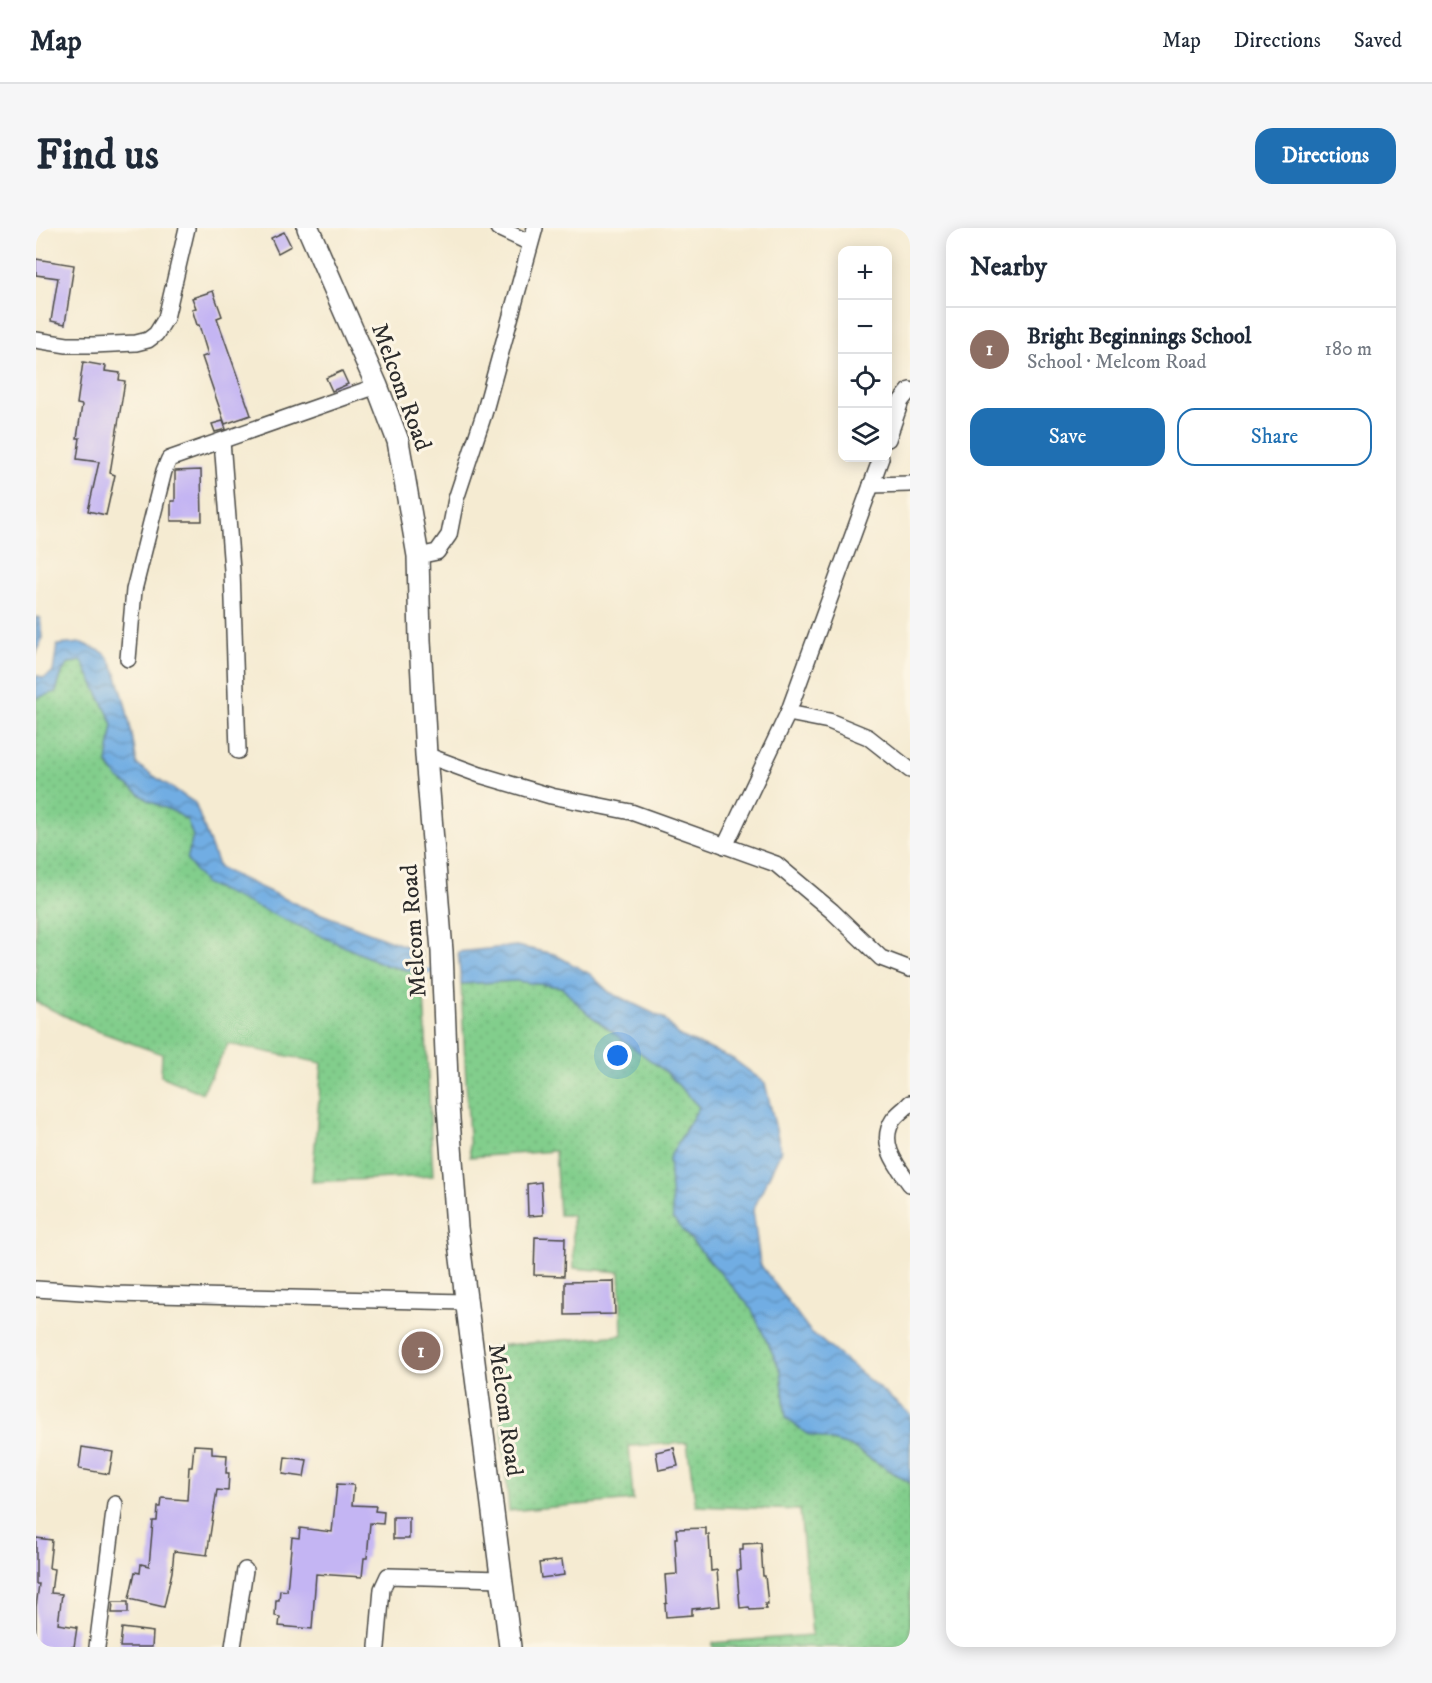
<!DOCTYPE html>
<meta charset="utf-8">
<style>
:root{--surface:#fff;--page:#f6f6f7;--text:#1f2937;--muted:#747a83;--line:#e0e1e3;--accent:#1f6fb2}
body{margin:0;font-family:"IM FELL DW Pica",serif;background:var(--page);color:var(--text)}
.controls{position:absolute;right:18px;top:18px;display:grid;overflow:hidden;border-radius:12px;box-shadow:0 3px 15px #0003}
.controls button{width:54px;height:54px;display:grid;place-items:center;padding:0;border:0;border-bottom:2px solid var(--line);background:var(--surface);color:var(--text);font:30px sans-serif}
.you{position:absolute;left:582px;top:828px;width:21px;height:21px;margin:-15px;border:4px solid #fff;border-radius:50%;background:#1a73e8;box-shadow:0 0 0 9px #1a73e833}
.badge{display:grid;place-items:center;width:39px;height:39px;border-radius:50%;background:var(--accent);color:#fff;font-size:20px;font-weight:700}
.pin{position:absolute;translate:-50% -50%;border:3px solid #fff;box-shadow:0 2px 6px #0006}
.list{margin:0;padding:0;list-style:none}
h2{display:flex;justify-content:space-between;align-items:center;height:78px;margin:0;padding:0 24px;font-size:26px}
h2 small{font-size:20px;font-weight:400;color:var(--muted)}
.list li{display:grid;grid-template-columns:39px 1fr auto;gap:18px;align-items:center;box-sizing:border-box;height:84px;padding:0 24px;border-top:2px solid var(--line)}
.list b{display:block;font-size:22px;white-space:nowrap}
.list p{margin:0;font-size:20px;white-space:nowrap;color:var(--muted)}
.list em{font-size:20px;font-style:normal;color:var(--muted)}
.actions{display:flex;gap:12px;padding:18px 24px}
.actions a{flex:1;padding:14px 0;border:2px solid var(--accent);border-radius:18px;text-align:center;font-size:21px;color:var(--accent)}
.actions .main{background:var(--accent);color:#fff}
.icon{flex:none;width:33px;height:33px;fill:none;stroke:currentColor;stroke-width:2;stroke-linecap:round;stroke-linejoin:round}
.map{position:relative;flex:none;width:874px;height:1419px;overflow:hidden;border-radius:18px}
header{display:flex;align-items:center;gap:36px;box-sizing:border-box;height:84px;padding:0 30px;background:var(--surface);border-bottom:2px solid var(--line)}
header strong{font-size:28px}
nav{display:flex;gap:33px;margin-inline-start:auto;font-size:21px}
.intro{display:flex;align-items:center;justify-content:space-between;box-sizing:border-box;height:144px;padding:0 36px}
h1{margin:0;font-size:42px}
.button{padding:15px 27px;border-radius:18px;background:var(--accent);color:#fff;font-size:21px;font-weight:700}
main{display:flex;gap:36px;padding:0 36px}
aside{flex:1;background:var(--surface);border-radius:18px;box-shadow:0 3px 15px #0003}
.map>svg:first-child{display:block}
.grass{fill:url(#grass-dots);stroke:#567c5c;stroke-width:1.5}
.water{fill:url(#water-waves);stroke:#4e6c87;stroke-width:1.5}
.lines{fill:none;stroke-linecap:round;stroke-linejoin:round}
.stream{stroke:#71ade3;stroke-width:4}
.building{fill:#c4b5f3}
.street-casing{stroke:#494844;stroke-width:18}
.secondary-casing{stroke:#494844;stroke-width:24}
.street{stroke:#fff;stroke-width:15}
.secondary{stroke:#fff;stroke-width:21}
.labels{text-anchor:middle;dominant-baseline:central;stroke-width:6;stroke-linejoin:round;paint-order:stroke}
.street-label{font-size:24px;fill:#2b2b2b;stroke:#fcf5e5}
</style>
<header>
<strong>Map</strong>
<nav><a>Map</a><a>Directions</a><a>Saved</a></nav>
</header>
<div class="intro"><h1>Find us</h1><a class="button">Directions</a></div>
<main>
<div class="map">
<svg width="874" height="1419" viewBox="0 0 874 1419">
<defs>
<pattern id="grass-dots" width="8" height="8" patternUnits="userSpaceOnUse" patternTransform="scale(1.5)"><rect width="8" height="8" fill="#82ce8c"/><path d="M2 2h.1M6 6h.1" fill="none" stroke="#70b179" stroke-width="1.8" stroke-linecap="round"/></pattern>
<pattern id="water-waves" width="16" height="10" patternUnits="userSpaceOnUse" patternTransform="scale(1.5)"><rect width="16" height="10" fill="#71ade3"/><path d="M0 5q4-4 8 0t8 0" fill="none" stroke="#5d8db8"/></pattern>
</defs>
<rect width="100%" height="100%" fill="#fcf5e5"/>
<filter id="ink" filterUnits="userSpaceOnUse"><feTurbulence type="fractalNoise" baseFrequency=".0167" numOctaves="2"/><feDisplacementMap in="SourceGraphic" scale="12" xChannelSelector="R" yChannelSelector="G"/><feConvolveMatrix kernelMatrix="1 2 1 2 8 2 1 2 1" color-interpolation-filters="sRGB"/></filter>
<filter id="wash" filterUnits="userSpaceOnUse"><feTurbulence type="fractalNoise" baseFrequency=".008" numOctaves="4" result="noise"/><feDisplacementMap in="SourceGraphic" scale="24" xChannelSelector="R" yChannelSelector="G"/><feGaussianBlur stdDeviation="1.35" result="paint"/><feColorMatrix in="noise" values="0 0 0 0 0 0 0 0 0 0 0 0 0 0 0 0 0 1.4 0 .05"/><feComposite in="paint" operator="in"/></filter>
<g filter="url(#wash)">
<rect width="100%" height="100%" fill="#f5ebd2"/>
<g class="grass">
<polygon points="46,433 77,496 71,536 82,550 113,573 139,584 151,592 157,608 151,632 349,737 387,746 397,948 276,954 286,835 192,816 166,865 125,848 126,826 56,801 0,774 0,470 20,464 26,444 33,435"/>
<polygon points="480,753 525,759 551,785 630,844 664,880 649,901 637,991 715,1080 745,1143 750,1190 771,1206 814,1218 874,1255 874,1419 677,1419 677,1415 776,1407 764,1282 660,1278 651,1215 593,1218 597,1272 473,1283 459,1118 586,1107 584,1044 538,1040 536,987 523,987 519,923 434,929 425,756"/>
</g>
<g class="water">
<polygon points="0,389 4,390 6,410 0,427"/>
<path d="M46 415C53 419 62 421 68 425 84 437 98 515 101 537L159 575 183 640 262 677 385 724 387 746 349 737 168 655 151 632 157 608 151 592 139 584 113 573 82 550 71 535 77 496 46 433 33 435 26 444 20 464 0 470V447L8 450 17 444 21 417Z"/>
<polygon points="480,718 518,726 554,746 573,764 627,790 644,808 697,831 729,855 745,923 717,982 724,1036 774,1103 874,1186 874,1255 814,1218 771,1206 750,1190 745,1143 715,1080 637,991 633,930 663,879 630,844 551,785 525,759 480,753 425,756 422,724"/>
</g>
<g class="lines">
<polyline class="stream" points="382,739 390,743 400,743"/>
</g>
<g id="blocks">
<g class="building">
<polygon points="248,4 255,18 242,25 235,10"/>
<polygon points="0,31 38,37 29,96 15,93 22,50 0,47"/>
<polygon points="177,63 186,88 181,90 215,187 189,196 166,129 172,127 163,97 161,97 156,81 160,80 156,70"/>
<polygon points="47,134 70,138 69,143 84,145 83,152 89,153 74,245 79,247 70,287 52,283 63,234 41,231 44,210 41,210 46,177 41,176"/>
<polygon points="306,143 312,156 296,163 290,150"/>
<polygon points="187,193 190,201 179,204 176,196"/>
<polygon points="165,242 166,293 135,293 135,273 139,273 139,243"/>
<polygon points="505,954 507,987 492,988 491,956"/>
<polygon points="499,1009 529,1010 528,1048 498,1047"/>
<polygon points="578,1053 579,1086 529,1087 529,1054"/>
<polygon points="158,1217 176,1218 176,1226 191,1227 190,1245 193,1245 192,1263 181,1262 171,1327 138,1323 136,1344 128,1379 93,1371 99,1344 104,1345 105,1336 113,1338 117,1293 121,1293 122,1279 125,1279 126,1270 151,1272 153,1239 156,1239"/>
<polygon points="46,1219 77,1224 73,1246 43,1241"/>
<polygon points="638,1220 642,1238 623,1242 620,1224"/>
<polygon points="249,1229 271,1232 268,1249 247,1246"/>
<polygon points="301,1256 318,1257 316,1277 340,1278 339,1283 348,1284 347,1296 334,1295 331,1330 328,1330 326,1349 280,1346 276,1401 243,1398 244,1389 239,1388 240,1372 243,1372 244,1362 251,1363 256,1309 263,1310 264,1300 296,1304"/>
<rect x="357" y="1289" width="16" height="22"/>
<polygon points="670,1300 670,1307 673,1307 675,1343 681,1342 684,1378 656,1381 656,1387 630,1389 629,1376 631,1375 629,1347 641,1346 639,1310 641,1310 640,1301"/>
<polygon points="0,1310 16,1312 13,1340 18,1341 15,1365 26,1366 22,1396 41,1399 38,1419 0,1419 0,1379 3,1356 0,1356"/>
<polygon points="725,1315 727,1348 729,1348 732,1376 729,1376 730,1381 714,1382 713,1379 704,1380 701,1342 705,1342 704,1322 707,1322 707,1316"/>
<polygon points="526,1332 528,1347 505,1350 503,1335"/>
<polygon points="77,1374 92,1374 92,1385 76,1385"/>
<polygon points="86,1400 117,1404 116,1419 84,1419"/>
</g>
</g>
</g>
<g filter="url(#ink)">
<use href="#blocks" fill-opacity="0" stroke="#494844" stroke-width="1.5"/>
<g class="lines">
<defs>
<g id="street">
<polyline points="462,0 494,15"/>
<polyline points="0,112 31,117 57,117 100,115 112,112 120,106 130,90 151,0"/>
<polyline points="852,211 865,173 874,162"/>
<polyline points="186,213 196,342 202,523"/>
<polyline points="835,257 874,256"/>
<polyline points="382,328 401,324 413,307 420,271 448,186 499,0"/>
<polyline points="92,431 98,362 128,243 133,231 341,158"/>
<polyline points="752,485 793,493 832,509 874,542"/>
<polyline points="390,527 444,547 515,568 595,584 740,636 796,683 845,730 874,741"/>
<polyline points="689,618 752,485 845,230"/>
<path d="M874 875C869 881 861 886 857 892 842 915 861 938 874 956"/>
<polyline points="0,1061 78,1066 429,1074"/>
<polyline points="61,1419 79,1276"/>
<polyline points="197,1419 209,1342"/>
<polyline points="341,1419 346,1361 352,1348 466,1351"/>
</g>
<polyline id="secondary" points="272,0 341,158 362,213 382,328 384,412 390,527 406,723 412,878 421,999 474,1419"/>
</defs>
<use href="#street" class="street-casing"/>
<use href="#secondary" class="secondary-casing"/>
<use href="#street" class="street"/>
<use href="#secondary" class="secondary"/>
</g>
</g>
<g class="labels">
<g class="street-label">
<text transform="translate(365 159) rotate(70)">Melcom Road</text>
<text transform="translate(378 703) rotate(-94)">Melcom Road</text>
<text transform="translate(469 1182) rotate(82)">Melcom Road</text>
</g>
</g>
</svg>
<div class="controls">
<button>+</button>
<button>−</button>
<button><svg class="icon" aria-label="locate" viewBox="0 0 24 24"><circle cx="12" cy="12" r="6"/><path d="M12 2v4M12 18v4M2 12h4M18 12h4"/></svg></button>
<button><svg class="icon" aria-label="layers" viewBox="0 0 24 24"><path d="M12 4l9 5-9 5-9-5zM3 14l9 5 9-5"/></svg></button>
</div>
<div class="you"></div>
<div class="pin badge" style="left:385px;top:1123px;background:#8d6e63">1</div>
</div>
<aside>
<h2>Nearby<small></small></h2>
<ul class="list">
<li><span class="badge" style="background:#8d6e63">1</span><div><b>Bright Beginnings School</b><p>School · Melcom Road</p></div><em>180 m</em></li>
</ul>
<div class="actions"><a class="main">Save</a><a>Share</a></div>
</aside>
</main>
